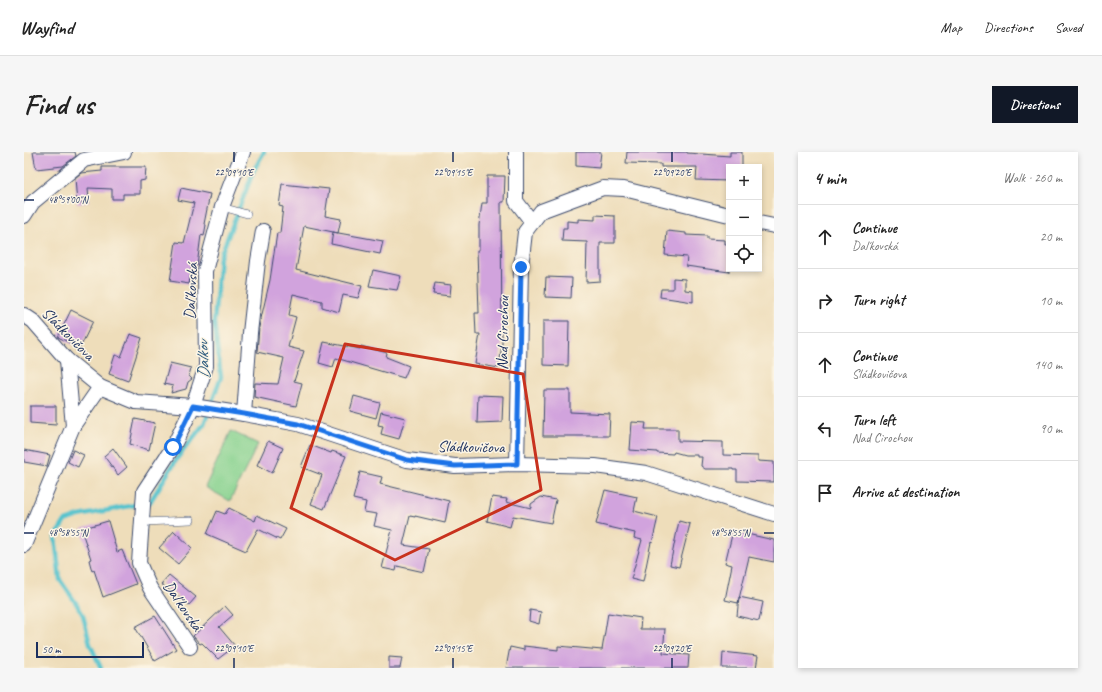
<!DOCTYPE html>
<meta charset="utf-8">
<style>
:root{--surface:#fff;--page:#f6f6f6;--text:#222;--muted:#767676;--line:#e0e0e0;--accent:#111827}
body{margin:0;font-family:Caveat,sans-serif;background:var(--page);color:var(--text)}
.controls{position:absolute;right:12px;top:12px;display:grid;overflow:hidden;border-radius:0px;box-shadow:0 2px 6px #0003}
.controls button{width:36px;height:36px;display:grid;place-items:center;padding:0;border:0;border-bottom:1px solid var(--line);background:var(--surface);color:var(--text);font:20px sans-serif}
.scale{position:absolute;left:12px;bottom:10px;width:108px;box-sizing:border-box;padding-left:4px;border:2px solid #1b2f5e;border-top:0;font-size:11px;line-height:14px;white-space:nowrap;color:#1b2f5e;-webkit-text-stroke:3px #fcf5e5;paint-order:stroke}
.stop{position:absolute;width:12px;height:12px;margin:-9px;border:3px solid #1a73e8;border-radius:50%;background:#fff}
.stop.end{background:#1a73e8;border-color:#fff;box-shadow:0 1px 4px #0008}
.list{margin:0;padding:0;list-style:none}
h2{display:flex;justify-content:space-between;align-items:center;height:52px;margin:0;padding:0 16px;font-size:17px}
h2 small{font-size:13px;font-weight:400;color:var(--muted)}
.list li{display:grid;grid-template-columns:26px 1fr auto;gap:12px;align-items:center;box-sizing:border-box;height:64px;padding:0 16px;border-top:1px solid var(--line)}
.list b{display:block;font-size:15px;white-space:nowrap}
.list p{margin:0;font-size:13px;white-space:nowrap;color:var(--muted)}
.list em{font-size:13px;font-style:normal;color:var(--muted)}
.icon{flex:none;width:22px;height:22px;fill:none;stroke:currentColor;stroke-width:2;stroke-linecap:round;stroke-linejoin:round}
.map{position:relative;flex:none;width:750px;height:516px;overflow:hidden;border-radius:0px}
header{display:flex;align-items:center;gap:24px;box-sizing:border-box;height:56px;padding:0 20px;background:var(--surface);border-bottom:1px solid var(--line)}
header strong{font-size:19px}
nav{display:flex;gap:22px;margin-inline-start:auto;font-size:14px}
.intro{display:flex;align-items:center;justify-content:space-between;box-sizing:border-box;height:96px;padding:0 24px}
h1{margin:0;font-size:28px}
.button{padding:10px 18px;border-radius:0px;background:var(--accent);color:#fff;font-size:14px;font-weight:700}
main{display:flex;gap:24px;padding:0 24px}
aside{flex:1;background:var(--surface);border-radius:0px;box-shadow:0 2px 6px #0003}
.map>svg:first-child{display:block}
.green{fill:#87d28f;stroke:#518076}
.lines{fill:none;stroke-linecap:round;stroke-linejoin:round}
.stream{stroke:#56c3cd;stroke-width:4.5}
.building{fill:#d1a3dd}
.service-casing{stroke:#3b496c;stroke-width:8}
.minor-casing{stroke:#3b496c;stroke-width:16}
.service{stroke:#fff;stroke-width:7}
.minor{stroke:#fff;stroke-width:14}
.route{stroke:#1a73e8;stroke-width:5}
.marked{fill:none;stroke:#c8321e;stroke-width:3;stroke-linejoin:round}
.ticks{fill:none;stroke:#1b2f5e;stroke-width:1.5}
.labels{text-anchor:middle;dominant-baseline:central;stroke-width:3;stroke-linejoin:round;paint-order:stroke}
.street-label{font-size:16px;fill:#1b2f5e;stroke:#fcf5e5}
.water-label{font-size:17px;font-style:italic;fill:#2d5b7f;stroke:#fcf5e5}
.ticks-label{font-size:10px;text-anchor:middle;fill:#1b2f5e;stroke:#fcf5e5;stroke-width:3;stroke-linejoin:round;paint-order:stroke}
</style>
<header>
<strong>Wayfind</strong>
<nav><a>Map</a><a>Directions</a><a>Saved</a></nav>
</header>
<div class="intro"><h1>Find us</h1><a class="button">Directions</a></div>
<main>
<div class="map">
<svg width="750" height="516" viewBox="0 0 750 516">
<rect width="100%" height="100%" fill="#fcf5e5"/>
<filter id="ink" filterUnits="userSpaceOnUse"><feTurbulence type="fractalNoise" baseFrequency=".025" numOctaves="2"/><feDisplacementMap in="SourceGraphic" scale="8" xChannelSelector="R" yChannelSelector="G"/><feConvolveMatrix kernelMatrix="1 2 1 2 8 2 1 2 1" color-interpolation-filters="sRGB"/></filter>
<filter id="wash" filterUnits="userSpaceOnUse"><feTurbulence type="fractalNoise" baseFrequency=".012" numOctaves="4" result="noise"/><feDisplacementMap in="SourceGraphic" scale="16" xChannelSelector="R" yChannelSelector="G"/><feGaussianBlur stdDeviation="0.9" result="paint"/><feColorMatrix in="noise" values="0 0 0 0 0 0 0 0 0 0 0 0 0 0 0 0 0 1.4 0 .05"/><feComposite in="paint" operator="in"/></filter>
<g filter="url(#wash)">
<rect width="100%" height="100%" fill="#eeddba"/>
<polygon class="green" points="207,279 234,292 206,349 181,335"/>
<g class="lines">
<polyline class="stream" points="77,516 66,492 59,463 52,451 36,428 31,385 41,369 55,364 126,350 154,305 180,272 197,225 190,170 196,105 230,18 240,0"/>
</g>
<g id="blocks">
<g class="building">
<polygon points="9,0 51,0 52,4 39,14 12,17"/>
<polygon points="552,0 577,0 575,16 552,14"/>
<polygon points="603,0 663,0 663,1 706,4 706,0 718,0 718,15 705,15 705,29 672,28 673,15 637,15 637,12 602,11"/>
<polygon points="78,15 122,15 121,28 116,29 116,42 99,42 99,47 88,47 88,37 64,36 65,50 53,52 51,26 57,21 78,19"/>
<polygon points="463,24 481,24 480,50 477,50 478,192 475,216 451,212 456,182 452,182 451,161 455,161 453,98 455,98 455,73 458,51 463,51"/>
<polygon points="258,32 305,37 301,64 317,67 314,81 280,74 272,118 338,134 334,146 319,143 315,160 298,155 298,149 269,142 265,163 272,165 264,195 280,199 270,229 278,231 272,254 230,245 231,231 254,232 260,206 233,200 235,175 246,128 253,81 256,81 259,55 255,54"/>
<polygon points="157,36 186,42 180,72 182,73 180,84 177,83 173,114 168,113 165,132 146,129 152,90 160,91 170,51 154,48"/>
<polygon points="571,63 591,64 591,91 576,91 576,129 562,130 563,90 538,89 539,76 543,76 543,69 554,70 554,67 571,68"/>
<polygon points="643,79 662,81 662,83 683,84 683,87 701,88 701,92 705,92 705,120 662,114 663,105 641,103"/>
<polygon points="309,80 359,89 356,102 307,92"/>
<polygon points="349,118 377,124 373,138 345,134"/>
<polygon points="522,125 548,126 547,146 521,145"/>
<polygon points="649,126 661,127 661,138 669,139 669,150 636,145 637,137 649,137"/>
<polygon points="411,131 427,133 426,144 409,142"/>
<polygon points="47,158 69,169 56,196 34,185"/>
<polygon points="519,169 545,169 544,214 519,213"/>
<polygon points="106,182 118,186 104,229 85,222 91,203 97,205"/>
<polygon points="300,190 336,197 337,194 363,201 362,205 385,214 380,226 312,206 309,215 295,211"/>
<polygon points="146,211 167,216 165,224 168,227 164,230 162,237 147,241 149,234 140,232"/>
<polygon points="520,238 546,238 546,260 586,262 585,284 519,284"/>
<polygon points="454,243 479,244 478,270 453,271"/>
<polygon points="330,244 356,251 352,266 326,259"/>
<polygon points="6,254 32,254 32,273 6,271"/>
<polygon points="357,260 381,266 375,287 357,282 359,274 354,273"/>
<polygon points="111,267 131,271 125,298 106,292"/>
<polygon points="608,270 622,271 621,277 654,277 654,289 699,290 699,303 734,304 734,309 750,310 750,330 713,329 713,318 709,318 709,317 681,317 677,314 678,305 673,305 673,303 661,303 650,300 649,302 633,301 633,300 606,298"/>
<polygon points="244,289 259,296 248,321 233,313"/>
<polygon points="286,293 307,301 308,299 322,304 300,357 287,352 298,323 277,315"/>
<polygon points="89,296 103,315 94,323 80,304"/>
<polygon points="0,298 26,303 23,314 0,310"/>
<polygon points="49,298 60,303 54,315 44,310"/>
<polygon points="336,320 358,325 356,332 425,349 421,371 391,364 391,365 386,364 379,393 405,397 400,420 373,414 372,419 358,416 368,378 350,374 353,362 340,360 342,350 329,347"/>
<polygon points="581,338 613,345 610,359 634,365 628,391 627,390 619,430 607,427 618,388 610,386 611,381 572,372"/>
<polygon points="468,345 483,347 482,350 507,356 507,352 517,345 532,348 527,371 489,364 486,375 463,369"/>
<polygon points="205,356 231,369 233,363 262,377 256,388 234,377 222,399 183,382 193,359 201,362"/>
<polygon points="84,369 93,400 98,398 112,432 79,445 70,418 68,419 65,408 67,407 57,377"/>
<polygon points="655,369 666,372 655,415 646,413"/>
<polygon points="150,379 168,396 154,412 135,396"/>
<polygon points="709,379 750,388 750,410 725,405 714,451 701,448 708,413 701,411"/>
<polygon points="145,423 172,445 165,453 137,432"/>
<polygon points="715,445 739,450 735,469 713,464"/>
<polygon points="201,454 209,463 195,475 211,494 194,507 178,491 176,492 169,484"/>
<polygon points="506,458 517,460 515,472 505,469"/>
<polygon points="584,461 617,466 616,477 641,477 639,501 665,503 664,516 482,516 486,495 500,498 500,494 534,498 534,494 578,498"/>
<polygon points="131,464 152,497 131,509 111,475"/>
<polygon points="699,500 734,504 732,516 698,516"/>
<polygon points="365,505 378,506 376,516 365,516"/>
</g>
</g>
</g>
<g filter="url(#ink)">
<use href="#blocks" fill-opacity="0" stroke="#3b496c" stroke-width="1"/>
<g class="lines">
<defs>
<g id="service">
<polyline points="198,55 223,62"/>
<polyline points="119,370 167,368"/>
</g>
<g id="minor">
<polyline points="492,0 492,49 508,70"/>
<polyline points="0,64 9,50 60,8 100,0"/>
<polyline points="735,71 750,74"/>
<polyline points="0,163 9,169 43,208 76,235 112,250 169,254 220,262 274,272 383,308 431,314 493,312 571,314 622,321 750,362"/>
<polyline points="220,262 226,181 234,109 239,79"/>
<polyline points="49,274 76,235"/>
<polyline points="493,312 497,115 501,80 517,59 579,36 600,37 705,63"/>
<polyline points="0,393 49,274 43,208"/>
<polyline points="166,495 126,436 115,411 120,339 149,295 169,254 182,214 181,119 198,55 219,0"/>
</g>
</defs>
<use href="#service" class="service-casing"/>
<use href="#minor" class="minor-casing"/>
<use href="#service" class="service"/>
<use href="#minor" class="minor"/>
</g>
</g>
<g class="lines" filter="url(#ink)">
<polyline class="route" points="149,295 169,254 220,262 274,272 383,308 431,314 493,312 497,115"/>
</g>
<path class="marked" d="M321 192 499 222 517 338 371 408 267 356Z"/>
<path class="ticks" d="M210 0V10M429 0V10M648 0V10M0 48H10M0 381H10M740 381H750M210 506V516M429 506V516M648 506V516"/>
<g class="labels">
<g class="street-label">
<text transform="translate(167 139) rotate(-87)">Daľkovská</text>
<text transform="translate(479 181) rotate(-89)">Nad Cirochou</text>
<text transform="translate(44 182) rotate(45)">Sládkovičova</text>
<text transform="translate(447 295) rotate(1)">Sládkovičova</text>
<text transform="translate(159 454) rotate(56)">Daľkovská</text>
</g>
<g class="water-label">
<text transform="translate(179 208) rotate(-92)">Dalkov</text>
</g>
</g>
<g class="ticks-label">
<text x="210" y="24">22°09'10"E</text>
<text x="429" y="24">22°09'15"E</text>
<text x="648" y="24">22°09'20"E</text>
<text x="44" y="51">48°59'00"N</text>
<text x="44" y="384">48°58'55"N</text>
<text x="706" y="384">48°58'55"N</text>
<text x="210" y="500">22°09'10"E</text>
<text x="429" y="500">22°09'15"E</text>
<text x="648" y="500">22°09'20"E</text>
</g>
</svg>
<div class="controls">
<button>+</button>
<button>−</button>
<button><svg class="icon" aria-label="locate" viewBox="0 0 24 24"><circle cx="12" cy="12" r="6"/><path d="M12 2v4M12 18v4M2 12h4M18 12h4"/></svg></button>
</div>
<div class="scale">50 m</div>
<div class="stop" style="left:149px;top:295px"></div>
<div class="stop end" style="left:497px;top:115px"></div>
</div>
<aside>
<h2>4 min<small>Walk · 260 m</small></h2>
<ul class="list">
<li><svg class="icon" aria-label="ahead" viewBox="0 0 24 24"><path d="M12 20V5M6 11l6-6 6 6"/></svg><div><b>Continue</b><p>Daľkovská</p></div><em>20 m</em></li>
<li><svg class="icon" aria-label="right" viewBox="0 0 24 24"><path d="M7 20v-9h11M14 6l5 5-5 5"/></svg><div><b>Turn right</b></div><em>10 m</em></li>
<li><svg class="icon" aria-label="ahead" viewBox="0 0 24 24"><path d="M12 20V5M6 11l6-6 6 6"/></svg><div><b>Continue</b><p>Sládkovičova</p></div><em>140 m</em></li>
<li><svg class="icon" aria-label="left" viewBox="0 0 24 24"><path d="M17 20v-9H6M10 6l-5 5 5 5"/></svg><div><b>Turn left</b><p>Nad Cirochou</p></div><em>90 m</em></li>
<li><svg class="icon" aria-label="arrive" viewBox="0 0 24 24"><path d="M6 21V4h12l-3 4 3 4H6"/></svg><div><b>Arrive at destination</b></div></li>
</ul>
</aside>
</main>
